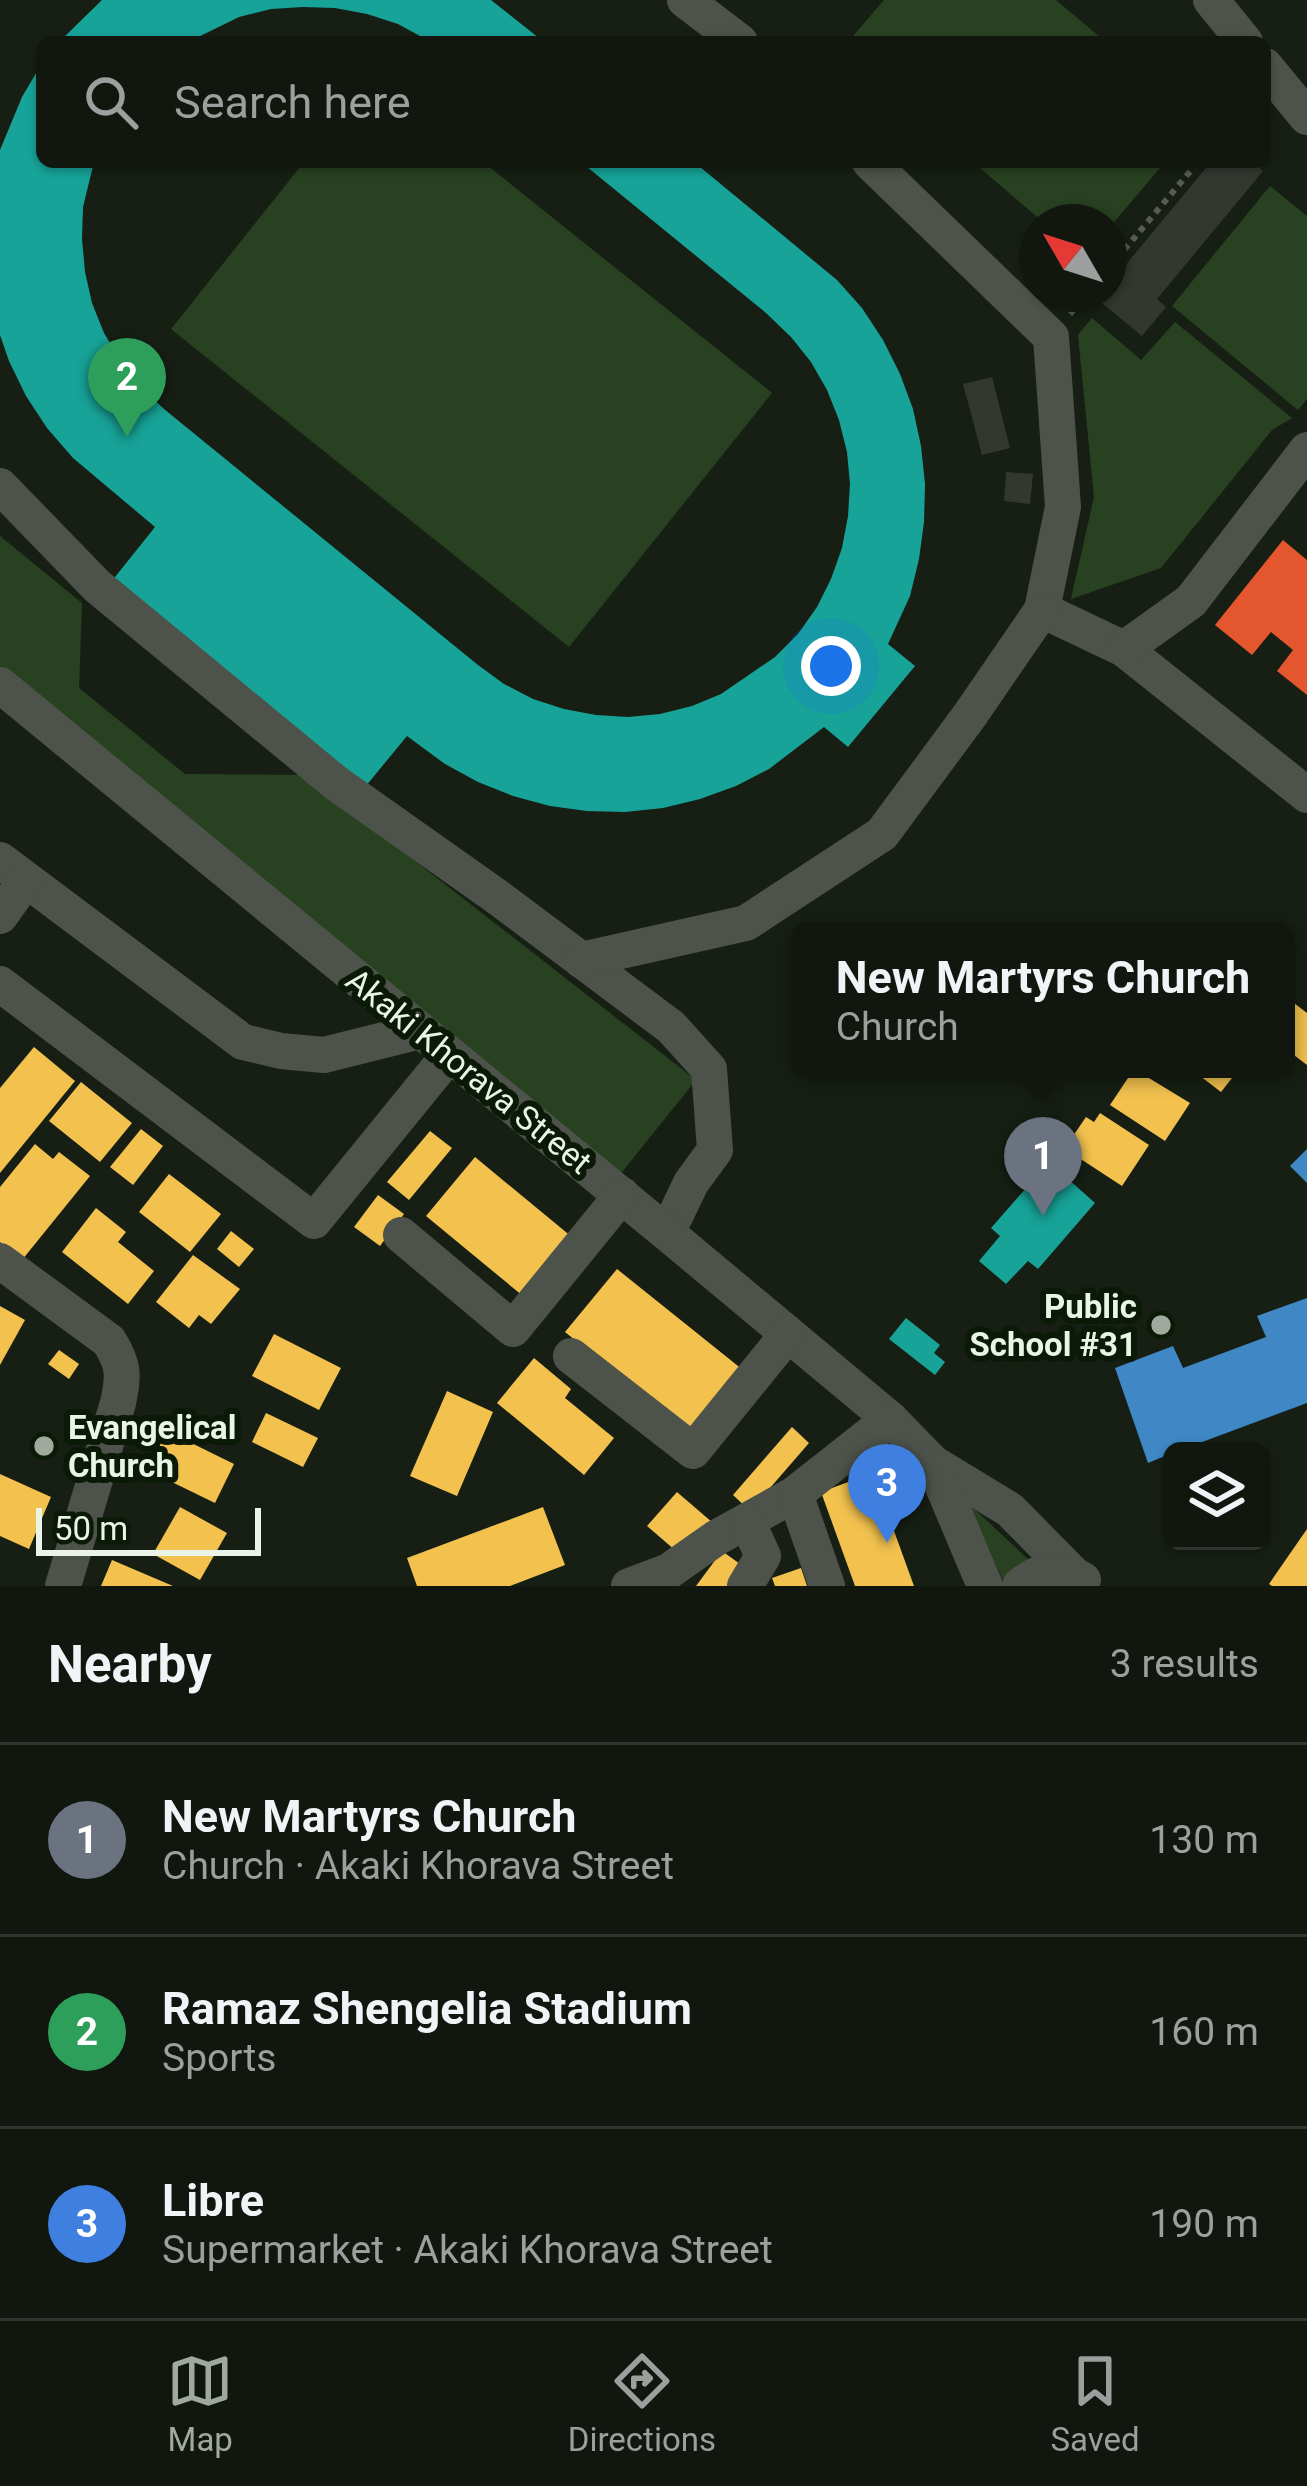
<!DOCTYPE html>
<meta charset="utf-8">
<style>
:root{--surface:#11170f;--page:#1e241d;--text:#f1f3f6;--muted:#9c9f9e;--line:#30362f;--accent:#a0a99d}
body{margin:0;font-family:Roboto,sans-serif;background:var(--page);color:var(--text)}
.controls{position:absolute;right:36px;bottom:36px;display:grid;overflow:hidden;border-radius:18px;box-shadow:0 3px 9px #0004}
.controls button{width:108px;height:108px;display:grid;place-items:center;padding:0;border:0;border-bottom:3px solid var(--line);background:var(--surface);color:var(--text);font:60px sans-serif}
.compass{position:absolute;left:1019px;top:204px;width:108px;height:108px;border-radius:50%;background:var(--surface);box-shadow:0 3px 9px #0004;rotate:309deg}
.scale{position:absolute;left:36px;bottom:30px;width:225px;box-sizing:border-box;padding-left:12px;border:6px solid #eaf4e7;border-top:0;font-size:33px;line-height:42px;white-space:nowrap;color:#eaf4e7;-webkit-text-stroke:9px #0b1907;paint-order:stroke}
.you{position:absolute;left:831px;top:666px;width:42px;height:42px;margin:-30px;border:9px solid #fff;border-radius:50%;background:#1a73e8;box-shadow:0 0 0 18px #1a73e833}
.badge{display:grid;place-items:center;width:78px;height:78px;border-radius:50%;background:var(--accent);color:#fff;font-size:39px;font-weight:700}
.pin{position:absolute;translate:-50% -99px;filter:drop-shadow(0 3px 6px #0008)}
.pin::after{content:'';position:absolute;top:63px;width:42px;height:36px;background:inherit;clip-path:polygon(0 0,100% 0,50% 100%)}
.popup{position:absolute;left:791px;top:922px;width:504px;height:156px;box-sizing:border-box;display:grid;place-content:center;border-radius:18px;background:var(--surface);filter:drop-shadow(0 3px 9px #0005);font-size:39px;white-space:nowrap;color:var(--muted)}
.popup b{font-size:45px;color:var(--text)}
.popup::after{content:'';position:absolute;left:50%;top:100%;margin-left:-24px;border:24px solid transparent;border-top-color:var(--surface)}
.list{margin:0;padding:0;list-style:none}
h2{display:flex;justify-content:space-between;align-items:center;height:156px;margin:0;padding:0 48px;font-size:51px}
h2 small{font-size:39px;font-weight:400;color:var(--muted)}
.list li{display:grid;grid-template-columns:78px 1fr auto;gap:36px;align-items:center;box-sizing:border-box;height:192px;padding:0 48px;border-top:3px solid var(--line)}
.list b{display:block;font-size:45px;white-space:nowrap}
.list p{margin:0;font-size:39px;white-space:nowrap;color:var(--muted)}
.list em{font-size:39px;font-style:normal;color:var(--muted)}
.icon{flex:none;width:66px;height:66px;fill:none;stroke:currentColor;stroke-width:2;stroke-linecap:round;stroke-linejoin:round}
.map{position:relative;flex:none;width:1307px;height:1586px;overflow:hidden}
.search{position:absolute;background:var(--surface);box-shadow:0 3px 9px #0004;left:36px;right:36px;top:36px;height:132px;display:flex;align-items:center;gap:30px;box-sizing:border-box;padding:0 42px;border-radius:18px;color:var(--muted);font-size:45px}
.sheet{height:732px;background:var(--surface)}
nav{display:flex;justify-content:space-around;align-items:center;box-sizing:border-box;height:168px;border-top:3px solid var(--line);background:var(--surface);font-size:33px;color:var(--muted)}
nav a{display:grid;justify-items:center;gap:6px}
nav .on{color:var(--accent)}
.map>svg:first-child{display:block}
.green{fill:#284221}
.homes{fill:#f2c14e}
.shops{fill:#e4572e}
.schools{fill:#3f88c5}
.public{fill:#17a398}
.building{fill:#323830}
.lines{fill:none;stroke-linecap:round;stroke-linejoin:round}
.path{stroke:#565b55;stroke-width:6;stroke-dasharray:6 6;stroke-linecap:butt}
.minor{stroke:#4d534a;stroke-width:36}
.poi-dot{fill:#a0a99d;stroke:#0b1907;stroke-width:4.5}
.labels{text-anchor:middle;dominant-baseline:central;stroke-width:12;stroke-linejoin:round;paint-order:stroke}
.street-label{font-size:33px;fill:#eaf4e7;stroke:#0b1907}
.poi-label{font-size:33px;font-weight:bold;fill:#eaf4e7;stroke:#0b1907;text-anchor:end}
</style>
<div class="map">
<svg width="1307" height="1586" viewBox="0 0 1307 1586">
<rect width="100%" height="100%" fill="#171f14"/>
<g class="green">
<polygon points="884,0 1056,0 1106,42 848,42"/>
<polygon points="304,162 483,162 772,393 569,647 171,329"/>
<polygon points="973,162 1165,162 1109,228 1109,222 1043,222"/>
<polygon points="1270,186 1307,216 1307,399 1298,410 1172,306"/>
<polygon points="1092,318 1141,360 1175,322 1292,418 1272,430 1161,568 1071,599 1094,497 1078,335"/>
<polygon points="0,536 82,603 79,688 185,774 305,775 696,1080 618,1177 0,685"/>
<polygon points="969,1504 1030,1561 1003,1581"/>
</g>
<g class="homes">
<polygon points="1286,997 1307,1013 1307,1065 1286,1049"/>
<polygon points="34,1047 75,1081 0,1173 0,1088"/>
<polygon points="1134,1069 1190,1103 1165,1141 1110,1105"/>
<polygon points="1191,1069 1239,1069 1221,1092"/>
<polygon points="81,1082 132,1123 100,1162 49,1121"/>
<polygon points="1100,1113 1149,1145 1122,1186 1073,1154 1079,1145 1071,1139 1086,1117 1094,1122"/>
<polygon points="141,1129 163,1146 133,1185 110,1167"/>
<polygon points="430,1131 452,1148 409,1200 387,1182"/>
<polygon points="35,1144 53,1159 59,1152 90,1176 22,1260 0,1242 0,1187"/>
<polygon points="475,1157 578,1242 529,1301 426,1216"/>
<polygon points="169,1174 221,1214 190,1252 139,1212"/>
<polygon points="378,1195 404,1214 380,1246 354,1227"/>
<polygon points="96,1208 126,1232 118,1242 154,1271 128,1304 62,1252"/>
<polygon points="231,1231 254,1249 239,1267 217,1249"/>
<polygon points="193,1255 240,1289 211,1324 199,1315 189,1328 156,1302"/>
<polygon points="617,1269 748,1374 696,1438 565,1332"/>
<polygon points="0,1306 25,1320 0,1365"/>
<polygon points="274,1334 341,1368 319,1410 252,1376"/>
<polygon points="59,1350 79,1364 69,1379 48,1364"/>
<polygon points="534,1358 571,1389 565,1398 614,1438 584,1475 497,1403"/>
<polygon points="447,1391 493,1412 457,1496 410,1476"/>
<polygon points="266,1413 318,1438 303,1467 252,1442"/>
<polygon points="792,1427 809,1443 750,1511 733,1495"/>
<polygon points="165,1430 234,1464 215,1503 145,1469"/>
<polygon points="873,1473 914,1586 855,1586 821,1492"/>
<polygon points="0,1474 51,1497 29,1549 0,1536"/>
<polygon points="677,1492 713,1523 683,1557 647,1526"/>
<polygon points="180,1507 227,1533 200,1580 153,1554"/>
<polygon points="543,1507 565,1565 510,1586 417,1586 407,1558"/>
<polygon points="1307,1529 1307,1586 1272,1586 1269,1584"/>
<polygon points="722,1551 747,1569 734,1586 696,1586"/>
<polygon points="112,1560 173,1586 101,1586"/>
<polygon points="801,1568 807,1586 775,1586 772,1578"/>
</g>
<polygon class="shops" points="1283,540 1307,560 1307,695 1277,671 1293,650 1271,632 1252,655 1215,625"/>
<g class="schools">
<polygon points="1307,1149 1307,1183 1290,1166"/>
<polygon points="1307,1298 1307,1403 1178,1451 1172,1451 1172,1453 1148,1463 1115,1368 1173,1346 1183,1368 1266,1337 1257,1316"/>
</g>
<g class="public">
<polygon points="102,0 491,0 544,42 431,42 398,24 367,14 335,8 303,7 271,9 239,17 188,42 59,42"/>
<polygon points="42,63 42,162 94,162 83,207 82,239 85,272 92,303 104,333 121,361 141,387 164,409 478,665 504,684 533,699 564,709 596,715 628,717 660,714 692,706 721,694 775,657 798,634 817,607 831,579 842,548 848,516 850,484 847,452 839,420 827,390 811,362 791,337 766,313 581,162 694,162 837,280 862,308 883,340 900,374 913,409 921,446 925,484 924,522 919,559 910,596 888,644 915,666 848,747 824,727 769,769 736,786 700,799 663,808 625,812 587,811 550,806 513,796 478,782 445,764 407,736 365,787 111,582 155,527 73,458 47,428 26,396 9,361 0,335 0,150 22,97"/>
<polygon points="1049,1162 1095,1203 1038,1269 1028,1261 1006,1284 979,1261 1000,1236 991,1228"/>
<polygon points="906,1318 940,1345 934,1353 945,1362 935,1375 889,1339"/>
</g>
<g class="building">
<polygon points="1211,162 1253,162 1263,171 1157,299 1166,307 1142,336 1097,299 1101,294 1109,294 1109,285"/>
<polygon points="992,377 1010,448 982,455 963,384"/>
<polygon points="1006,472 1033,474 1030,504 1004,501"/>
</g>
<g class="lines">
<g class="path">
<polyline points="1109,268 1198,162"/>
<polyline points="1070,314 1087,294"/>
</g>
<g class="minor">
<polyline points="685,0 740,42"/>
<polyline points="1211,0 1245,42"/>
<polyline points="1265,66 1307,117"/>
<polyline points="870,162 1051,337 1063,507 1042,610 1124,649 1307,795"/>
<polyline points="0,486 97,586 336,783 496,896 671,1027 709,1069 715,1150 691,1183 667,1233"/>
<polyline points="1124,649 1191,601 1307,450"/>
<polyline points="0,685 667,1233 890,1419 933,1463 1010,1510 1072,1573"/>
<polyline points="0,860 243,1042 281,1051 324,1055 420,1031"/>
<polyline points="0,916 25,881"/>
<polyline points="581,960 746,923 882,834 970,715 1042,610"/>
<polyline points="0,984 314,1221 449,1055"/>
<polyline points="401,1235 513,1329 622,1195"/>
<path d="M0 1261 109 1341C124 1365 124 1375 118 1403L63 1586"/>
<polyline points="571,1356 693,1451 788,1334"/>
<polyline points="933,1463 985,1586"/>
<polyline points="629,1586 669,1571 716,1538 795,1494"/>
<polyline points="745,1586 763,1556 747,1521"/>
<polyline points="827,1586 795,1494 890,1419"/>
<path d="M1020 1586C1039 1569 1061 1567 1083 1580"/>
</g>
</g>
<g class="poi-dot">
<circle cx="1161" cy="1325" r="12"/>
<circle cx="44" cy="1446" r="12"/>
</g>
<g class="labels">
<g class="street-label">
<text transform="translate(469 1071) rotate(39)">Akaki Khorava Street</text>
</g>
<g class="poi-label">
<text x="1137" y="1306">Public<tspan x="1137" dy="38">School #31</tspan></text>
<text x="68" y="1427" text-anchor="start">Evangelical<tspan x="68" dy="38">Church</tspan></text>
</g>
</g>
</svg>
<div class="controls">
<button><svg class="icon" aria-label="layers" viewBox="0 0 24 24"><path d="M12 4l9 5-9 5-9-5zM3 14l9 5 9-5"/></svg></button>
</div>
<svg class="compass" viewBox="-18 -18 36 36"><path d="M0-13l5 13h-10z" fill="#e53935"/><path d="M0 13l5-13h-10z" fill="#9c9f9e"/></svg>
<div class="scale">50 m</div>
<div class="you"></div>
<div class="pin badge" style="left:1043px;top:1216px;background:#6b7280">1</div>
<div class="popup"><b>New Martyrs Church</b>Church</div>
<div class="pin badge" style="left:127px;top:437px;background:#2e9e5b">2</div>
<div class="pin badge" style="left:887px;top:1543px;background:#3f7fe0">3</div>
<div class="search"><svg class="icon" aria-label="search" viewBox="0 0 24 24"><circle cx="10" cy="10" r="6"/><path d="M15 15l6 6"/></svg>Search here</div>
</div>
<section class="sheet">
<h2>Nearby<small>3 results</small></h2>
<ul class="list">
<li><span class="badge" style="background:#6b7280">1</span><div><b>New Martyrs Church</b><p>Church · Akaki Khorava Street</p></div><em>130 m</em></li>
<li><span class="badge" style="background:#2e9e5b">2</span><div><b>Ramaz Shengelia Stadium</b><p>Sports</p></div><em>160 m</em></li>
<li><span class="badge" style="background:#3f7fe0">3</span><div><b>Libre</b><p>Supermarket · Akaki Khorava Street</p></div><em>190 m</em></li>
</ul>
</section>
<nav>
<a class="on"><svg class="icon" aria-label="map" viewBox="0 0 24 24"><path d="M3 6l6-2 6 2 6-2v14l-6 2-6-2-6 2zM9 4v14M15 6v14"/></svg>Map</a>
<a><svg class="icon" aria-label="directions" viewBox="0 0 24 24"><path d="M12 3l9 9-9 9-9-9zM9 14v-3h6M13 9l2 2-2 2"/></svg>Directions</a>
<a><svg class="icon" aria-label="saved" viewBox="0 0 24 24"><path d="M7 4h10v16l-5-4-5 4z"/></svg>Saved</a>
</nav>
